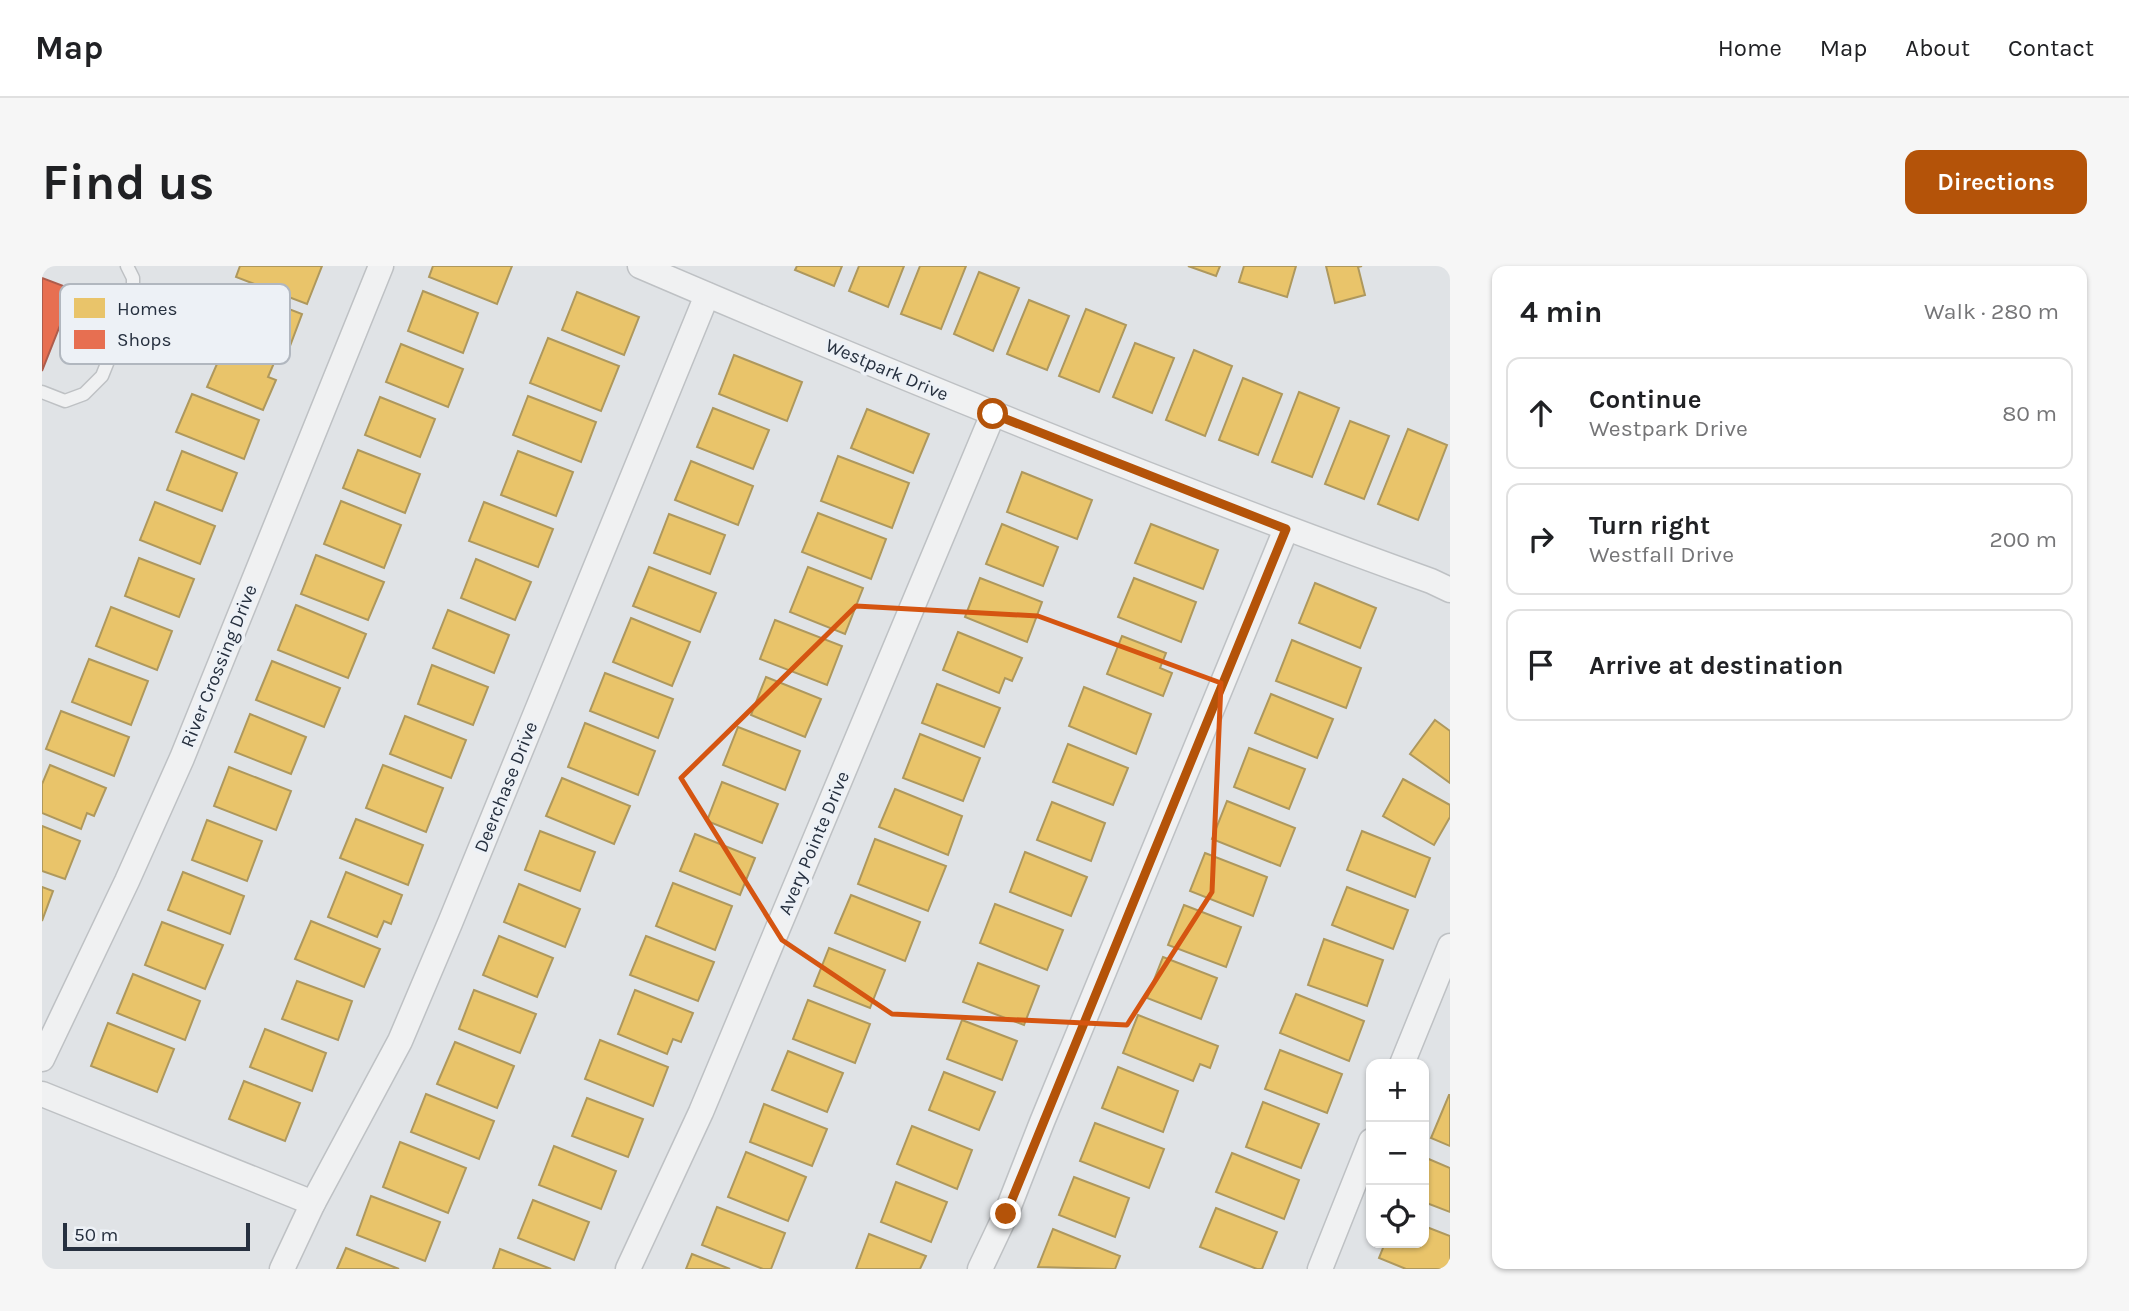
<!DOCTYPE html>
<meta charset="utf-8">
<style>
:root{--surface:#fff;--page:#f6f6f6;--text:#202124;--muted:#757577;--line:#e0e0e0;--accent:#b45309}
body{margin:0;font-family:Karla,sans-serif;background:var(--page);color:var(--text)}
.controls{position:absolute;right:21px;bottom:21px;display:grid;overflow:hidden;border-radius:14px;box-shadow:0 2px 5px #0004}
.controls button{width:63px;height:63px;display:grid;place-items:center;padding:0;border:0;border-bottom:2px solid var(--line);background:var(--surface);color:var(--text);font:35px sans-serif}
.scale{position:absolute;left:21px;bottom:18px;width:187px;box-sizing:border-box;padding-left:7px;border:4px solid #26303f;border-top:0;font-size:19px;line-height:24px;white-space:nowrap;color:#26303f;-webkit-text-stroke:5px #edf1f6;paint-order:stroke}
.stop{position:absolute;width:21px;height:21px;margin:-16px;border:5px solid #b45309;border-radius:50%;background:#fff}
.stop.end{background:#b45309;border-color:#fff;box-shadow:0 2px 7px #0008}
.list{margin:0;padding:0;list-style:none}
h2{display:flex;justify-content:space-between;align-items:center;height:91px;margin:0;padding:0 28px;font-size:30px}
h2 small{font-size:23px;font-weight:400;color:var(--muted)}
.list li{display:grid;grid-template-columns:46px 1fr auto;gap:21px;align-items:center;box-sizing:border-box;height:112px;margin:0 14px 14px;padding:0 14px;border:2px solid var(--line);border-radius:14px}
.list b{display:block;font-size:26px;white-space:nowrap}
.list p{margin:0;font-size:23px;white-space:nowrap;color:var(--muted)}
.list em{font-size:23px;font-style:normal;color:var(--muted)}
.icon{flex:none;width:38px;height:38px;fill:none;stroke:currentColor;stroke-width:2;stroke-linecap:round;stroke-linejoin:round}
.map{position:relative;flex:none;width:1408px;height:1003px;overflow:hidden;border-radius:14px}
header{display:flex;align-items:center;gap:42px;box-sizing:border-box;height:98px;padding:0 35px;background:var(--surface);border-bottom:2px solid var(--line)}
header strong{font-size:33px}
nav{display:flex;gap:38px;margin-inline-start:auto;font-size:24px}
.intro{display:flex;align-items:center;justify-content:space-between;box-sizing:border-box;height:168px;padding:0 42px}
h1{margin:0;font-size:49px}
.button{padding:18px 32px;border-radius:14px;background:var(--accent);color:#fff;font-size:24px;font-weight:700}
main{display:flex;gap:42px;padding:0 42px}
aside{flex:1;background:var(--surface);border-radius:14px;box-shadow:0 2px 5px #0004}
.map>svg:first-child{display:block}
.homes{fill:#e9c46a;stroke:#ae985d;stroke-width:2}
.shops{fill:#e76f51;stroke:#ad5c4c;stroke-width:2}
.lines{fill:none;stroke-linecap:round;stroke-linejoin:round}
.lane-casing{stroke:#bec1c4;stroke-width:15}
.street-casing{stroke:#bec1c4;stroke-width:27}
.lane{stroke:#f0f1f2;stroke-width:12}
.street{stroke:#f0f1f2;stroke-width:24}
.route{stroke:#b45309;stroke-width:9}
.marked{fill:none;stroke:#d55511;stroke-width:5;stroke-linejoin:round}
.labels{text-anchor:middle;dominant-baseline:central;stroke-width:7;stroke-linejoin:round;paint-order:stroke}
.street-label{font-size:19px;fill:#26303f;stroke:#edf1f6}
.key{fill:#edf1f6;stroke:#b1b7bf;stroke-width:2}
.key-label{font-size:19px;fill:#26303f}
</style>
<header>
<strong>Map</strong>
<nav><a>Home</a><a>Map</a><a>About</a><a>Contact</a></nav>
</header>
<div class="intro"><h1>Find us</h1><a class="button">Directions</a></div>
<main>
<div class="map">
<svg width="1408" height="1003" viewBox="0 0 1408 1003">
<rect width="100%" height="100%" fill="#e0e3e6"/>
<g class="homes">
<polygon points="198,0 280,0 265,38 194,11"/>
<polygon points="391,0 470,0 455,38 387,11"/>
<polygon points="755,0 800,0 792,20 753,4"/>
<polygon points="817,0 862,0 846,41 807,25"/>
<polygon points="878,0 924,0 899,63 859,48"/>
<polygon points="1146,0 1178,0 1174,10"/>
<polygon points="1202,0 1254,0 1245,31 1197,16"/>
<polygon points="1284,0 1320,0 1316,1 1323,29 1293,37"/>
<polygon points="937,6 977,22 951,85 912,68"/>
<polygon points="192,22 260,48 245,88 177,62"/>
<polygon points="381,25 436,47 421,87 366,65"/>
<polygon points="535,26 597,51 582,89 520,64"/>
<polygon points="987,34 1027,50 1005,104 965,88"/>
<polygon points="1044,43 1084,59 1057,126 1017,110"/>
<polygon points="506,72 577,100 559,145 488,117"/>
<polygon points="184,77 232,97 226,111 234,114 221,144 165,121"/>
<polygon points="1093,77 1132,92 1110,147 1071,131"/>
<polygon points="359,78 421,103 406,141 344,116"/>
<polygon points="1152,84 1190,100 1163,170 1124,154"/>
<polygon points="692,89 760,116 745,155 677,128"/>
<polygon points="1201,112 1240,128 1216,189 1177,174"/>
<polygon points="1257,126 1297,142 1270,211 1230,196"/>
<polygon points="150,128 217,154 202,193 134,166"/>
<polygon points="486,130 554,156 539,196 471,169"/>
<polygon points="338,131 393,153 378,191 323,169"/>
<polygon points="671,142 727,164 711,203 655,181"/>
<polygon points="825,143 887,168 871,207 809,182"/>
<polygon points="1308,155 1347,170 1322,233 1283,218"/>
<polygon points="1366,163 1405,179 1376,254 1336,238"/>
<polygon points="316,184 378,208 363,247 301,222"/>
<polygon points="140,185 195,207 180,245 125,224"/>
<polygon points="476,185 531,206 514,250 459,229"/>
<polygon points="796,190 867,217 850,262 779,235"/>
<polygon points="649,195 711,220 696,259 633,234"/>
<polygon points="980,206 1050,234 1035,273 965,246"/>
<polygon points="299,235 359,259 342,302 282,278"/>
<polygon points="113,236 173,260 158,298 98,274"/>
<polygon points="442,236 511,263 496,301 427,275"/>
<polygon points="776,247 844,273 829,313 760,286"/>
<polygon points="627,248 683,269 668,308 612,287"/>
<polygon points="960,258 1016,281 1001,320 944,298"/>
<polygon points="1109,258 1176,284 1161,323 1093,297"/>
<polygon points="274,289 342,316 326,354 259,328"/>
<polygon points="97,292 152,313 137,351 83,330"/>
<polygon points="434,293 489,316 473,354 419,332"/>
<polygon points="607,301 674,327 658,366 591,340"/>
<polygon points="766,301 821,322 803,368 748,346"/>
<polygon points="938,312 1000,336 985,376 923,351"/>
<polygon points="1092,312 1154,336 1139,376 1076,351"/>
<polygon points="1273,317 1334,342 1318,382 1257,357"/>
<polygon points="254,339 324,368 306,412 236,384"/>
<polygon points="69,341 130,365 115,404 54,380"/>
<polygon points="406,344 467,369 452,407 391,382"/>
<polygon points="589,352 648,376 630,420 571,396"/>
<polygon points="733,354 800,380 785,419 718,393"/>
<polygon points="916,366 980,392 970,415 963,412 957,427 901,404"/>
<polygon points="1080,370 1124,387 1118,402 1130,407 1121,430 1065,408"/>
<polygon points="1250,374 1319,402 1304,442 1234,415"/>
<polygon points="47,393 106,415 89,459 30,436"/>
<polygon points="230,395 298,422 282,461 214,434"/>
<polygon points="390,399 446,421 431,459 376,438"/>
<polygon points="563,407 631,433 616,472 548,445"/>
<polygon points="724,411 779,433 763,471 709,449"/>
<polygon points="895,418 958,442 942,481 880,457"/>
<polygon points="1042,421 1109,448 1094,488 1027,460"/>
<polygon points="1229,428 1291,453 1275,492 1213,467"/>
<polygon points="19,445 87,471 72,510 4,483"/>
<polygon points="208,448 264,471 249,508 193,486"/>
<polygon points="363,450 424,474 409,512 348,488"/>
<polygon points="1393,454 1408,465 1408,517 1368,488"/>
<polygon points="543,457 613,485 596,529 526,501"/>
<polygon points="696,461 758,485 743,524 681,499"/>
<polygon points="878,468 938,492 921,535 861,512"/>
<polygon points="1026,478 1086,502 1071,539 1011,516"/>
<polygon points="1207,482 1263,503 1247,543 1192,521"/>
<polygon points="8,499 64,522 52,550 45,547 39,563 0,547 0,518"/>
<polygon points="341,499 401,522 384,566 324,542"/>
<polygon points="187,501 249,525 234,564 172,540"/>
<polygon points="520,512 588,540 572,578 504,550"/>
<polygon points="1361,513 1408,539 1408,551 1392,579 1341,550"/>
<polygon points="680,516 736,538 720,577 665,555"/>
<polygon points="853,523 920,550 906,589 837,561"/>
<polygon points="1185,535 1253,562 1238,600 1170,573"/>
<polygon points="1010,536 1063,557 1049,595 995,574"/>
<polygon points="314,553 381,579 366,619 298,592"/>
<polygon points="165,554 220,575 205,615 150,594"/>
<polygon points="0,560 38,575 23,613 0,605"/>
<polygon points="498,565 553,586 538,625 483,604"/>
<polygon points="1320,565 1388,592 1373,631 1305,604"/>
<polygon points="653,568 713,592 698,629 638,605"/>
<polygon points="833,573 904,600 886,645 816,618"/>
<polygon points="983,586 1045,611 1029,650 968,626"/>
<polygon points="1163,587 1225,611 1211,650 1148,625"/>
<polygon points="141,606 202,630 188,668 126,644"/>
<polygon points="304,606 360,629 349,658 342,655 335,671 286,651"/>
<polygon points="631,617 690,640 673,684 614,660"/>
<polygon points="477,618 538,643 523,681 462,656"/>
<polygon points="0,621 11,625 0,655"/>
<polygon points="1305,621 1366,644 1351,683 1290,659"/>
<polygon points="809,629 878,656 863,695 793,667"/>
<polygon points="953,638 1021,664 1005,704 938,677"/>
<polygon points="1142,639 1199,661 1184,701 1126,679"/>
<polygon points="269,655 338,683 322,721 253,693"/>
<polygon points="120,656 181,679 163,723 103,699"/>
<polygon points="457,670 511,692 495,731 441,709"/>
<polygon points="604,670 672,696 656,735 588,709"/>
<polygon points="1282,673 1341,694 1325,740 1266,719"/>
<polygon points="787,682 843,704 828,742 772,720"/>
<polygon points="1121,691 1175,712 1159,753 1105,732"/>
<polygon points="936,697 997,720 982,759 921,736"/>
<polygon points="91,708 158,735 143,774 75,747"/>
<polygon points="255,715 310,735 296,774 240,753"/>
<polygon points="432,724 494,748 478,787 417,763"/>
<polygon points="593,724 651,747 639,776 631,773 625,788 576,768"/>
<polygon points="1254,728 1322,755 1307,795 1238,767"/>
<polygon points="766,734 828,758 813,797 751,773"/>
<polygon points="1096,749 1176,780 1168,802 1158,798 1151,815 1081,787"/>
<polygon points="920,754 975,775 960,814 905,793"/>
<polygon points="66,757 132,783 115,826 49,800"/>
<polygon points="223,763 284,787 270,825 208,801"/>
<polygon points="558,774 626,801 611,840 543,813"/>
<polygon points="413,776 472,800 455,842 395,818"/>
<polygon points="1238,784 1300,808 1285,847 1223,823"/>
<polygon points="746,785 801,807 785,846 730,824"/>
<polygon points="1076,801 1136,825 1121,866 1060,842"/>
<polygon points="902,806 953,826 937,864 887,844"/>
<polygon points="202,815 258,837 243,875 187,853"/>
<polygon points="384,828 452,855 437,893 369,866"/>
<polygon points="1407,829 1408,829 1408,880 1389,872"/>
<polygon points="545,832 601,853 586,891 530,870"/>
<polygon points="1221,836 1277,858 1259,902 1204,881"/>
<polygon points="722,838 785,863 770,900 708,876"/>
<polygon points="1053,857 1122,883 1107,922 1038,895"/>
<polygon points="870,860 930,884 915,923 855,898"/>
<polygon points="358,876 424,902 406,947 341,921"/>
<polygon points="512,880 574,905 559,943 497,919"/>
<polygon points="704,886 764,911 746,955 686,931"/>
<polygon points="1190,887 1257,914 1242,953 1174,926"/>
<polygon points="1382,891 1408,902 1408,946 1382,936"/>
<polygon points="1032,911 1087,932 1073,971 1017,949"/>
<polygon points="854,916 905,936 889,976 839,956"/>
<polygon points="329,930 398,956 383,995 315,969"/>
<polygon points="491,934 547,956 532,994 476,972"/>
<polygon points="675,941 743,967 729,1003 721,1003 660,979"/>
<polygon points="1174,942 1235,966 1220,1003 1215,1003 1158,981"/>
<polygon points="1382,960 1408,970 1408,1003 1364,1003 1337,992 1343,977 1382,977"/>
<polygon points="1011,963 1078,990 1073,1003 996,1001"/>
<polygon points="827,968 884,990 878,1003 814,1003"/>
<polygon points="304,982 357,1003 295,1003"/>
<polygon points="458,983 509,1003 451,1003"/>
<polygon points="650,988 688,1003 644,1003"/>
</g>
<polygon class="shops" points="0,12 32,24 0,105"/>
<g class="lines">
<defs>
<polyline id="lane" points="0,126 23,135 42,128 60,110 91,33 91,12 85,0"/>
<g id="street">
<path d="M598 0C859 112 1122 219 1389 315L1408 324"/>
<polyline points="0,793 85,615 140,492 339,0"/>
<polyline points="1360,798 1408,680"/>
<polyline points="0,828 271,937"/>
<polyline points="240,1003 271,937 358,775 408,657 665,29"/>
<polyline points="586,1003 659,846 951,148"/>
<polyline points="938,1003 964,948 1000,856 1244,263"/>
<polyline points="1278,1003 1329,875"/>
</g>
</defs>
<use href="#lane" class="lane-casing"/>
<use href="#street" class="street-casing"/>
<use href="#lane" class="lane"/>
<use href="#street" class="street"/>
</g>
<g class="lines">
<polyline class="route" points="951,148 1244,263 964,948"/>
</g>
<path class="marked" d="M814 340 996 350 1179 417 1170 626 1085 759 850 748 740 674 639 512Z"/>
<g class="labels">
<g class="street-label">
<text transform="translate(845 104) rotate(23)">Westpark Drive</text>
<text transform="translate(177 400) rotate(-68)">River Crossing Drive</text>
<text transform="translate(464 521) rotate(-68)">Deerchase Drive</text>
<text transform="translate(772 577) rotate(-67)">Avery Pointe Drive</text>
</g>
</g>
<rect x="18" y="18" width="230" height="80" rx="10" class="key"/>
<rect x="32" y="32" width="31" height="20" fill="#e9c46a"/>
<rect x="32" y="64" width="31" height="19" fill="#e76f51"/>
<g class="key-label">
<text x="75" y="49">Homes</text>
<text x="75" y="80">Shops</text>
</g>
</svg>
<div class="controls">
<button>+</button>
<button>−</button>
<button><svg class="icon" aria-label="locate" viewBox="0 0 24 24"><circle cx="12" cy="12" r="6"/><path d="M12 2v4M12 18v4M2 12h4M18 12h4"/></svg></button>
</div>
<div class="scale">50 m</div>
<div class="stop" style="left:951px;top:148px"></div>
<div class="stop end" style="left:964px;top:948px"></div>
</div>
<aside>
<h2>4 min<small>Walk · 280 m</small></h2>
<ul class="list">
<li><svg class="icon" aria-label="ahead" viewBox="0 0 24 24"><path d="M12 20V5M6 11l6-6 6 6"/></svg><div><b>Continue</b><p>Westpark Drive</p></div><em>80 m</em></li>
<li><svg class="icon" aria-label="right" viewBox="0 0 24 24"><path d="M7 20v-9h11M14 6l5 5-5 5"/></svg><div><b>Turn right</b><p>Westfall Drive</p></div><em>200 m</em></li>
<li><svg class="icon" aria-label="arrive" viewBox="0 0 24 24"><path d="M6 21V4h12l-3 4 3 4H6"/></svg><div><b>Arrive at destination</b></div></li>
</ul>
</aside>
</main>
